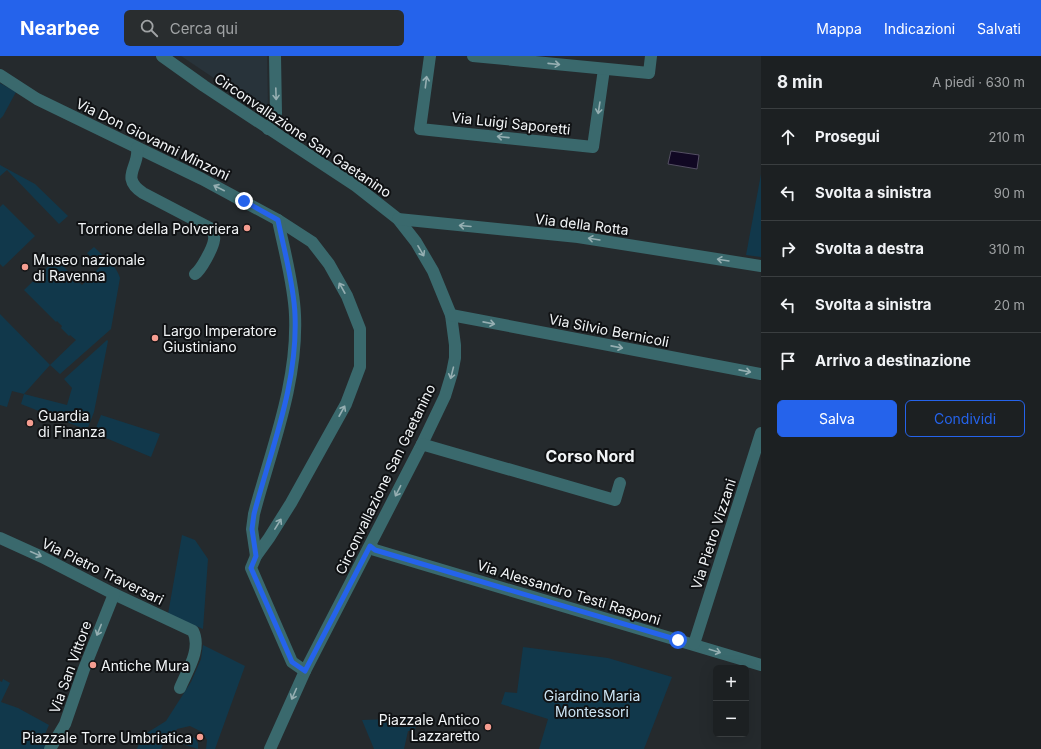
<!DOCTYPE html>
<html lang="it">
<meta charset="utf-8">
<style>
:root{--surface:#1c2022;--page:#292d2f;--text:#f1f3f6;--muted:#a0a3a5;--line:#3a3e40;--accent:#2563eb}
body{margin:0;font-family:Inter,sans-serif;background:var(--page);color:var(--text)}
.controls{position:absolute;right:12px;bottom:12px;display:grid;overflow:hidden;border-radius:6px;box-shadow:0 4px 16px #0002}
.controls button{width:36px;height:36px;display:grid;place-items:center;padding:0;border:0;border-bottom:1px solid var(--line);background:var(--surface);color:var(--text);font:20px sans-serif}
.stop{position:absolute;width:12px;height:12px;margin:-9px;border:3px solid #2563eb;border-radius:50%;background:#fff}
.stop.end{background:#2563eb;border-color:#fff;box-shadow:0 1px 4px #0008}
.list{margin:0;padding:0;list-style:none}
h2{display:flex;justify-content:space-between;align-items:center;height:52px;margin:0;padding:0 16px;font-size:17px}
h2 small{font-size:13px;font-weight:400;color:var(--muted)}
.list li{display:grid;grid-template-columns:26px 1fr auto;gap:12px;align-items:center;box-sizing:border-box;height:56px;padding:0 16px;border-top:1px solid var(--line)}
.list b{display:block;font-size:15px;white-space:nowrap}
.list em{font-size:13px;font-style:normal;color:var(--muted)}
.actions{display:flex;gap:8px;padding:12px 16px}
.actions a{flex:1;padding:9px 0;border:1px solid var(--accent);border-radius:6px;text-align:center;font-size:14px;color:var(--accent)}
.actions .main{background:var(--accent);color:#fff}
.icon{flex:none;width:22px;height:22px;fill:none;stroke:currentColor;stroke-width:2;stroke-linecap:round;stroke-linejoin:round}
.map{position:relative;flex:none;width:761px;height:693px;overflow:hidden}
header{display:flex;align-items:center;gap:24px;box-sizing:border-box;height:56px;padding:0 20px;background:var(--accent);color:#fff}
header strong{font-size:19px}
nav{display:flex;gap:22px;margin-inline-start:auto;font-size:14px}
.search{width:280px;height:36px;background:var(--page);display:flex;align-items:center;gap:10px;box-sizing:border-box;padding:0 14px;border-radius:6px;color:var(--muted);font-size:15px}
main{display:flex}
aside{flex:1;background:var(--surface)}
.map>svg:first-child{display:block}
.built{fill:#28333a}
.green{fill:#11384b}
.water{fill:#110823;stroke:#544f63}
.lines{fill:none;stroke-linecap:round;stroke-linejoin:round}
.minor{stroke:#3a696d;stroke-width:12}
.oneway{stroke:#96afb2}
.route{stroke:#2563eb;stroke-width:5}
.poi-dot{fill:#f59d90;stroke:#101214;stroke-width:1.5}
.labels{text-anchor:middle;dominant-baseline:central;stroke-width:4;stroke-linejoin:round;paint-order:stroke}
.street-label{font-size:14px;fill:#f2f5f7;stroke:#101214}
.poi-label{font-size:14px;fill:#f2f5f7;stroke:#101214;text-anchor:start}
.park-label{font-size:14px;fill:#cde6f6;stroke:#101214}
.quarter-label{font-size:16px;font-weight:bold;fill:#f2f5f7;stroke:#101214}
</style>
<header>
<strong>Nearbee</strong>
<div class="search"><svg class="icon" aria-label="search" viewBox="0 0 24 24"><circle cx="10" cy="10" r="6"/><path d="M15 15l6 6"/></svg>Cerca qui</div>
<nav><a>Mappa</a><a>Indicazioni</a><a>Salvati</a></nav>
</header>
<main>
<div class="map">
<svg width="761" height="693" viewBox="0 0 761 693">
<rect width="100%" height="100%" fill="#252a2d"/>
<polygon class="built" points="181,0 267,0 268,51 264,54 260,53"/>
<g class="green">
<polygon points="0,27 16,36 3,60 0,63"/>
<polygon points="0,109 35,128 68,160 59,168 7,114 0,120"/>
<polygon points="761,118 761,201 746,199"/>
<polygon points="3,148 35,180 3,211 0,208 0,151"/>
<path d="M94 191C103 200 117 210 120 222L111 273 60 318 50 309 24 338 67 349 72 332 64 323 107 284 108 285 94 356 87 374 21 348 24 338 12 335 7 351 0 349V258L50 309 76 284 70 279 69 280 61 272 62 270 57 265 56 266 24 234 56 203 82 229 100 211 87 197Z"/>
<polygon points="101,359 160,378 151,401 94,377"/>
<polygon points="182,479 195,484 208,503 203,573 168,558"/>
<polygon points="203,589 245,610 215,693 206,693 207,684 202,676 190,670 177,673 170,686 165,684 161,693 137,693 142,680 166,665 191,626 201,603"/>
<polygon points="523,591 608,602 672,621 644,693 539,693 548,663 501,648 505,636 517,637"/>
<polygon points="3,623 10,627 1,646 18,652 49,669 45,678 48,680 47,684 51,686 47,693 0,693 0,625 2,626"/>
<polygon points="417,662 415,675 408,675 404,693 374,693 362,664"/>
<polygon points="187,679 195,682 198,687 198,693 179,687 181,683"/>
</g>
<polygon class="water" points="671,95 699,99 697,113 668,108"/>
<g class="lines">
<g class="minor">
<polyline points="162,0 204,30 356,130 398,163 416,186 433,215 451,259 455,289 455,302 452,317 445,340 422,388 305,615 270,693"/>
<polyline points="430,0 420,73 593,91 604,13"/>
<polyline points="473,0 649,17 651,0"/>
<polyline points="0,19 37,43 202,123 278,164 312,186 329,208 347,240 360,273 360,311 346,348 291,447 269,482 256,500 251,512 292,606 305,615"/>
<polyline points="268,73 274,64 276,57 275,0"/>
<path d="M137 92C140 111 119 121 143 137L210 172C213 176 215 180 214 184 213 192 201 214 195 218"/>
<polyline points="398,163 578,181 761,210"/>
<polyline points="451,259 761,318"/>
<polyline points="422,388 428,390 615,444 620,427"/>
<path d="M0 482 42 501 114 538 193 575C202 593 187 615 180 632"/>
<polyline points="370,490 375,494 761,609"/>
<path d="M256 500 252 473 254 458C271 393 298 328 295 259 294 229 284 194 278 164"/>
<polyline points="694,588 761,377"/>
<polyline points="50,693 65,668 84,613 114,538"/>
</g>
</g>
<defs><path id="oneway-shaft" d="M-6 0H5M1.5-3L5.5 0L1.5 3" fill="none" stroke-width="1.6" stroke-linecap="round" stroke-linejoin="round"/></defs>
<g class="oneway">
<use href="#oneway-shaft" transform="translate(554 8) rotate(6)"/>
<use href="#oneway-shaft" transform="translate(426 26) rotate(-83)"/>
<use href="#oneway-shaft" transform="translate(276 38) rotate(88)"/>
<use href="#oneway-shaft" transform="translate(599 52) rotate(99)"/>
<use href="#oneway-shaft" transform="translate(503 81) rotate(-174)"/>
<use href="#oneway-shaft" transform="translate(219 132) rotate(-153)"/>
<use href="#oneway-shaft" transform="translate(465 170) rotate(-175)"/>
<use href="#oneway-shaft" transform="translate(594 183) rotate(-171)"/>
<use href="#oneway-shaft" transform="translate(421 195) rotate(60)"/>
<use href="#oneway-shaft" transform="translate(723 204) rotate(-171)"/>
<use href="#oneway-shaft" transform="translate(342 232) rotate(-119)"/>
<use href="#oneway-shaft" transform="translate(489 267) rotate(11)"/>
<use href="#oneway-shaft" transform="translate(617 291) rotate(11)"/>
<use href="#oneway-shaft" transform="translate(745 315) rotate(11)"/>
<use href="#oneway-shaft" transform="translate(452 317) rotate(104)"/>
<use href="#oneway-shaft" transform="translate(342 355) rotate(-61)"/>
<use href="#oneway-shaft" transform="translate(398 435) rotate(117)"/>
<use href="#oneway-shaft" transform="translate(278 468) rotate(-58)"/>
<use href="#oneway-shaft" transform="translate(36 498) rotate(24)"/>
<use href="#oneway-shaft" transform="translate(99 574) rotate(112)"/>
<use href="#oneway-shaft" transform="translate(715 595) rotate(17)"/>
<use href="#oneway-shaft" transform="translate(294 638) rotate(114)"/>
</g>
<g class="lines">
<path class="route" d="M244 145 278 164C284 194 294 229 295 259 298 328 271 393 254 458L252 473 256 500 251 512 292 606 305 615 370 490 375 494 678 584"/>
</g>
<g class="poi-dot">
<circle cx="247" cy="172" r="4"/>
<circle cx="25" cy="211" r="4"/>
<circle cx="155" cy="282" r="4"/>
<circle cx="30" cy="367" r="4"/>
<circle cx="93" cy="609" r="4"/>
<circle cx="488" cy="671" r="4"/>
<circle cx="200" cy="681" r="4"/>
</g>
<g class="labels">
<g class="street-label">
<text transform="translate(511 67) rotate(6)">Via Luigi Saporetti</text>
<text transform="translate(303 79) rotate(34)">Circonvallazione San Gaetanino</text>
<text transform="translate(153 83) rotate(26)">Via Don Giovanni Minzoni</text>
<text transform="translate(582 168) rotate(7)">Via della Rotta</text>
<text transform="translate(609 274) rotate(11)">Via Silvio Bernicoli</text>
<text transform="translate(385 423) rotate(-64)">Circonvallazione San Gaetanino</text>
<text transform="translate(713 478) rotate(-72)">Via Pietro Vizzani</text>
<text transform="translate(103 515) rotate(26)">Via Pietro Traversari</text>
<text transform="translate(569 536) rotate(17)">Via Alessandro Testi Rasponi</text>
<text transform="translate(70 611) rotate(-70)">Via San Vittore</text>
</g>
<g class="poi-label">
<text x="239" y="172" text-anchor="end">Torrione della Polveriera</text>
<text x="33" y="203">Museo nazionale<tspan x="33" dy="16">di Ravenna</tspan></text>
<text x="163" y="274">Largo Imperatore<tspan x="163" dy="16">Giustiniano</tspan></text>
<text x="38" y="359">Guardia<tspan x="38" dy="16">di Finanza</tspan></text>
<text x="101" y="609">Antiche Mura</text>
<text x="480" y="663" text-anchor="end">Piazzale Antico<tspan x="480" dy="16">Lazzaretto</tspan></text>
<text x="192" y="681" text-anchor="end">Piazzale Torre Umbriatica</text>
</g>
<g class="park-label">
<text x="592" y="639">Giardino Maria<tspan x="592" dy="16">Montessori</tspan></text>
</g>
<g class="quarter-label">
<text x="590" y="400">Corso Nord</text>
</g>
</g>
</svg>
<div class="controls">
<button>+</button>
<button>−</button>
</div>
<div class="stop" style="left:678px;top:584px"></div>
<div class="stop end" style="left:244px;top:145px"></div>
</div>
<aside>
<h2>8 min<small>A piedi · 630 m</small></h2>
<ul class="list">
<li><svg class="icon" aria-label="ahead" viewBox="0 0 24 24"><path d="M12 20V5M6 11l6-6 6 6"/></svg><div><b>Prosegui</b></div><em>210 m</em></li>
<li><svg class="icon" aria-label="left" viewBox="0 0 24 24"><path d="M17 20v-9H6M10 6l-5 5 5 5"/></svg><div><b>Svolta a sinistra</b></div><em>90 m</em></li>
<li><svg class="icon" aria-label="right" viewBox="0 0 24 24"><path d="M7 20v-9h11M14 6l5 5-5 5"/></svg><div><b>Svolta a destra</b></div><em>310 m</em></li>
<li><svg class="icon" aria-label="left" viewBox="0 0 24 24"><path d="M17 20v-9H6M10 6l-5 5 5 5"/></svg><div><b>Svolta a sinistra</b></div><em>20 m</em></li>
<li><svg class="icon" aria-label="arrive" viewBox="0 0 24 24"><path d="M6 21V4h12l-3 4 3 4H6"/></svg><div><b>Arrivo a destinazione</b></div></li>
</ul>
<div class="actions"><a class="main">Salva</a><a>Condividi</a></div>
</aside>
</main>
